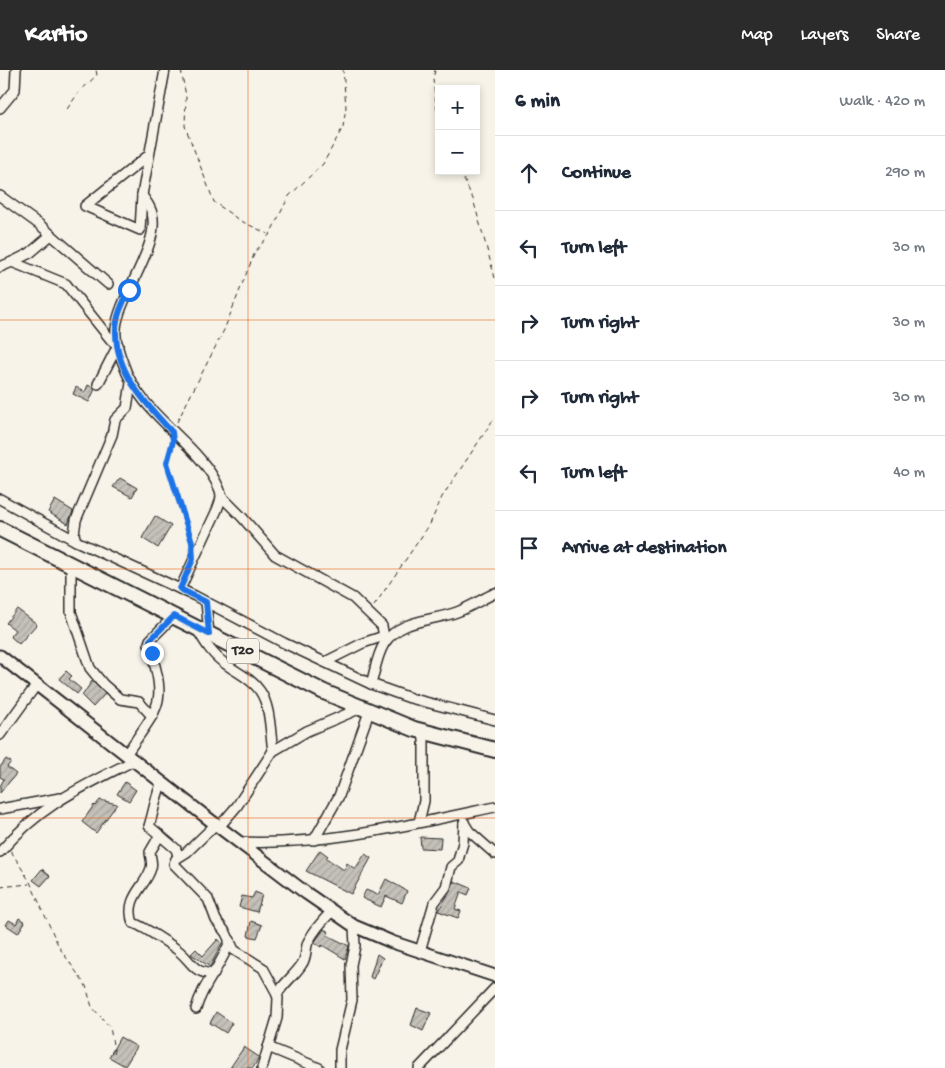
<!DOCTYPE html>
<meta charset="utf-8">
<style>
:root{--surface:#fff;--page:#f6f6f7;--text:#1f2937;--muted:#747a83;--line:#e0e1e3;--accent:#2b2b2b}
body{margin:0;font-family:"Gochi Hand",sans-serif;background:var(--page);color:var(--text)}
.controls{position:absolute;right:15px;top:15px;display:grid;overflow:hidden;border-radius:0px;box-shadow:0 2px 8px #0003}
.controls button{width:45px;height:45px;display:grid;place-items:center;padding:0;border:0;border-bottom:1px solid var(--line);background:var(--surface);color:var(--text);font:25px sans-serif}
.stop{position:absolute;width:15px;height:15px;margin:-11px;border:4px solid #1a73e8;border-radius:50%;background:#fff}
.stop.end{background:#1a73e8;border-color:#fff;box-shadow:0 1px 5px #0008}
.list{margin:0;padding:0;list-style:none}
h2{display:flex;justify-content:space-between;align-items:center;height:65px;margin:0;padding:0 20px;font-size:21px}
h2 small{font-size:16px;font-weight:400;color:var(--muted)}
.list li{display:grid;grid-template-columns:32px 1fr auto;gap:15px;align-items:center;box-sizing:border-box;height:75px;padding:0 20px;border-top:1px solid var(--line)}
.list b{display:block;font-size:19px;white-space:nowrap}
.list em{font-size:16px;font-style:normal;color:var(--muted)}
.icon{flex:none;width:28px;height:28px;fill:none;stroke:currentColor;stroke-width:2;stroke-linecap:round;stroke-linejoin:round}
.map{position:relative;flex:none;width:495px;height:998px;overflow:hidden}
header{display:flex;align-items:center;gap:30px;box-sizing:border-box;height:70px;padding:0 25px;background:var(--accent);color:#fff}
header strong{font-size:24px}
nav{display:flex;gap:28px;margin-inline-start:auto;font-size:18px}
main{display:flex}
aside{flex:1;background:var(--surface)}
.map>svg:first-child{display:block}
.building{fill:url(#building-hatch);stroke:#2b2b2b}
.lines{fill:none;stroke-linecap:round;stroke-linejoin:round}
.minor-casing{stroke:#2b2b2b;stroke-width:12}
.tertiary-casing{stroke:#2b2b2b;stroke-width:15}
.primary-casing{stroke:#2b2b2b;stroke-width:18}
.path{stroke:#2b2b2b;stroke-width:1;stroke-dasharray:5 4;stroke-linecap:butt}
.minor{stroke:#f7f3e8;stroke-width:9}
.tertiary{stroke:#f7f3e8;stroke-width:11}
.primary{stroke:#f7f3e8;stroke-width:14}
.route{stroke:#1a73e8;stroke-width:6}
.grid{fill:none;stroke:#e8590c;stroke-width:1;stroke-opacity:0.55}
.labels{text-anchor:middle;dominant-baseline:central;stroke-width:4;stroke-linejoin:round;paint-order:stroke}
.shield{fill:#f7f3e8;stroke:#686764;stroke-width:1}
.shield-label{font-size:15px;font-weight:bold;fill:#2b2b2b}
</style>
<header>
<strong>Kartio</strong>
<nav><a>Map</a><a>Layers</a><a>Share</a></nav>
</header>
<main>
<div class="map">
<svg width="495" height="998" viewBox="0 0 495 998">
<defs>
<pattern id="building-hatch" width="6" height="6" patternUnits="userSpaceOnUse" patternTransform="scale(1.25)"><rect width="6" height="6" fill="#c4c1b9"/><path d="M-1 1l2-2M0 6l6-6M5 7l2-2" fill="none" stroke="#a9a69f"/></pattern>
</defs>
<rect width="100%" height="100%" fill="#f7f3e8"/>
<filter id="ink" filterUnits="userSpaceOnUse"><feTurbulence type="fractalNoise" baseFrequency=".02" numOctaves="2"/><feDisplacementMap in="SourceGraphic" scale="10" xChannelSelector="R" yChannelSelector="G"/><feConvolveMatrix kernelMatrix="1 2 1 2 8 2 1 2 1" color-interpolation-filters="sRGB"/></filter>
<g filter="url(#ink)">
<g class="building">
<polygon points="88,315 95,319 89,332 73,324 76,317 85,322"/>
<polygon points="120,408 137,418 132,427 113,417"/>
<polygon points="55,430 73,441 68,454 48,442"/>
<polygon points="155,446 171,456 158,478 142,468"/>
<polygon points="17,539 37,554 19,574 10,566 15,560 6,553"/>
<polygon points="66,601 72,606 69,609 81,619 77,624 59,609"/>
<polygon points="92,611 105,624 93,637 82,626"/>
<polygon points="6,689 11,692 7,697 16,704 0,723 0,716 4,709 0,707 0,697"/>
<polygon points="125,712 136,720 129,731 117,724"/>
<polygon points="100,730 117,734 96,763 82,752 94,735 95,736"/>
<polygon points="420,767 441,768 440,779 421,778"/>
<polygon points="320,780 328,786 326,788 344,800 347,793 355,799 365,784 371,788 351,824 306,801"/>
<polygon points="42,799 50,806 41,816 33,810"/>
<polygon points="386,809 407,821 402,833 386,826 381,837 362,828 366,820 378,825"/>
<polygon points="454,811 471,818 468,825 461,822 455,839 461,841 458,848 438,841 451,820"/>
<polygon points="255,822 262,825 257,842 239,837 242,826 252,828"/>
<polygon points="19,848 25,852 18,863 6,855 9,850 16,854"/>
<polygon points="251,851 262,855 257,868 248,866"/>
<polygon points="324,859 329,862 327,865 349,876 345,889 322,875 321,877 314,873"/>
<polygon points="218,869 222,873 210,897 191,884 196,879 203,886"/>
<polygon points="377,884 383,888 373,909 370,907"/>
<polygon points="417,938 431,943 423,961 411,955"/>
<polygon points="216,942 232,953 226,963 210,953"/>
<polygon points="120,967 137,977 125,996 109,987"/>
<polygon points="244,977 259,987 253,998 230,998"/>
</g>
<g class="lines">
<defs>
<g id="minor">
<path d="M165 0 142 125C144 129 148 133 150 138 166 169 118 226 116 259 115 269 119 283 123 293 140 346 199 372 219 418 223 426 220 432 217 440L180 519"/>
<polyline points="0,38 15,20 16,0"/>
<polyline points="142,125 140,160 85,136 149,85"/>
<polyline points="0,126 40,155 108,214"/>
<polyline points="12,192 30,183 51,165"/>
<polyline points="0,197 12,192 66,214 111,270 118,275 98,314"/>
<polyline points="222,427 242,447 275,485 353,528 382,556 385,572"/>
<polyline points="0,429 76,471 195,526 284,573 371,614 410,628 495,650"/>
<polyline points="76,471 74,464 76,450 112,365 115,350 127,338 131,313"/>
<polyline points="71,494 71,542 90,598 103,614 120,629 139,632 152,646"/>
<polyline points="206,532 209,564"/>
<path d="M197 559C205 573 213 586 227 595 238 603 252 609 260 621 271 637 270 663 273 681"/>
<polyline points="325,592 363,573 384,566"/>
<path d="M371 614C375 601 377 585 384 574 399 549 433 551 457 542 470 537 482 529 495 523"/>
<polyline points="0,665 37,614"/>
<path d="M127 683C161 633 167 635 149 574L150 570 174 546"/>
<path d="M162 712C155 728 154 741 149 756L176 779 178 786"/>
<polyline points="0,739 60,728"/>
<polyline points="419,752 424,731 424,662"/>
<polyline points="464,753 469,761 495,784"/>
<polyline points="216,754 187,782 176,789 174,794 208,829 216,850 226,863 234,880 263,898 275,920 278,928 277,948 262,998"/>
<polyline points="219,757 237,736 273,681 307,661 361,638"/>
<path d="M160 765 150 782C150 787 153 793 151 798 146 817 124 827 133 853 141 855 173 876 180 882 193 893 193 903 214 904"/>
<polyline points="314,770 339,726 369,642"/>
<path d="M240 772C322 776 415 754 495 737"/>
<path d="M0 782C42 734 80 718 135 690"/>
<polyline points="420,881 434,833 446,817 451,797 458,791 460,783 463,773 464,752"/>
<path d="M277 924C284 913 295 905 302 894 307 887 305 879 308 872 314 860 323 850 332 841"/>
<path d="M196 939C202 914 223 895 230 870"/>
<polyline points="268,977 319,998"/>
<polyline points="340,998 340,980 352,930 351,895 355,876 354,856"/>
<polyline points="419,998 495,918"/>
</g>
<polyline id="tertiary" points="0,586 219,757 306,823 354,856 392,872 495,906"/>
<polyline id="primary" points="0,459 324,622 414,659 495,680"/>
</defs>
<use href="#minor" class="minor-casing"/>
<use href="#tertiary" class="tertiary-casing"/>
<use href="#primary" class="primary-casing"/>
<g class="path">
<polyline points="181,0 186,26 185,56 214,132 239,150 268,164"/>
<polyline points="435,0 433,10 439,57"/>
<polyline points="67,39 79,22 97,5 96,0"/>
<polyline points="460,101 473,129 495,208"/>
<polyline points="177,352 224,260 255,182 270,164 289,126 323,94 343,57 346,37 343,0"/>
<polyline points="173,373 167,393 169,404 179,427 192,474"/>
<polyline points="374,536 430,454 442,427 495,347"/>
<polyline points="11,781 30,812 59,877 86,916 92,937 110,957 115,986"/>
<polyline points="0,817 29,814"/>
</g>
<use href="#minor" class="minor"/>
<use href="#tertiary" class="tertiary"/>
<use href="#primary" class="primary"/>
</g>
</g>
<g class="lines" filter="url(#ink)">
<path class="route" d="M129 220C123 233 116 246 116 260 115 302 146 334 172 362L173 371 167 393 192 472 193 489 180 519 206 532 209 564 174 546 150 570 152 583"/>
</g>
<path class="grid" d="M248 0V998M0 250H495M0 499H495M0 748H495"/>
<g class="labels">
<rect class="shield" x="227" y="568.5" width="32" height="25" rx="4"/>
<g class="shield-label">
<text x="243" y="581">T20</text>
</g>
</g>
</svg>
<div class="controls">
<button>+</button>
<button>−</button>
</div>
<div class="stop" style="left:129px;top:220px"></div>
<div class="stop end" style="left:152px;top:583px"></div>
</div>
<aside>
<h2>6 min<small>Walk · 420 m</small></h2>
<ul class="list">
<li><svg class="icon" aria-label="ahead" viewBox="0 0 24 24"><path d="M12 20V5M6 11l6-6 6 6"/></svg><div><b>Continue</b></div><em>290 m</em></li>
<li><svg class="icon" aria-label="left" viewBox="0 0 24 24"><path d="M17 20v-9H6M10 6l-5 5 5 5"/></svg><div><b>Turn left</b></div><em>30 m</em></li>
<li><svg class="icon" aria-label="right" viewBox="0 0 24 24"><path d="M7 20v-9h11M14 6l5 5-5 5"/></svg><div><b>Turn right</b></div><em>30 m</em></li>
<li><svg class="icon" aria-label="right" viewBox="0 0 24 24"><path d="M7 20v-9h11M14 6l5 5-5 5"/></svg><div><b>Turn right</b></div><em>30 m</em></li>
<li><svg class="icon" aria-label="left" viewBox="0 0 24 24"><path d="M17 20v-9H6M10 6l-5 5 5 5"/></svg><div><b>Turn left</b></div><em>40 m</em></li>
<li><svg class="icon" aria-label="arrive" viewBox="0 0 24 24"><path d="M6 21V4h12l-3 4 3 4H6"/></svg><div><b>Arrive at destination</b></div></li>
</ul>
</aside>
</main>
